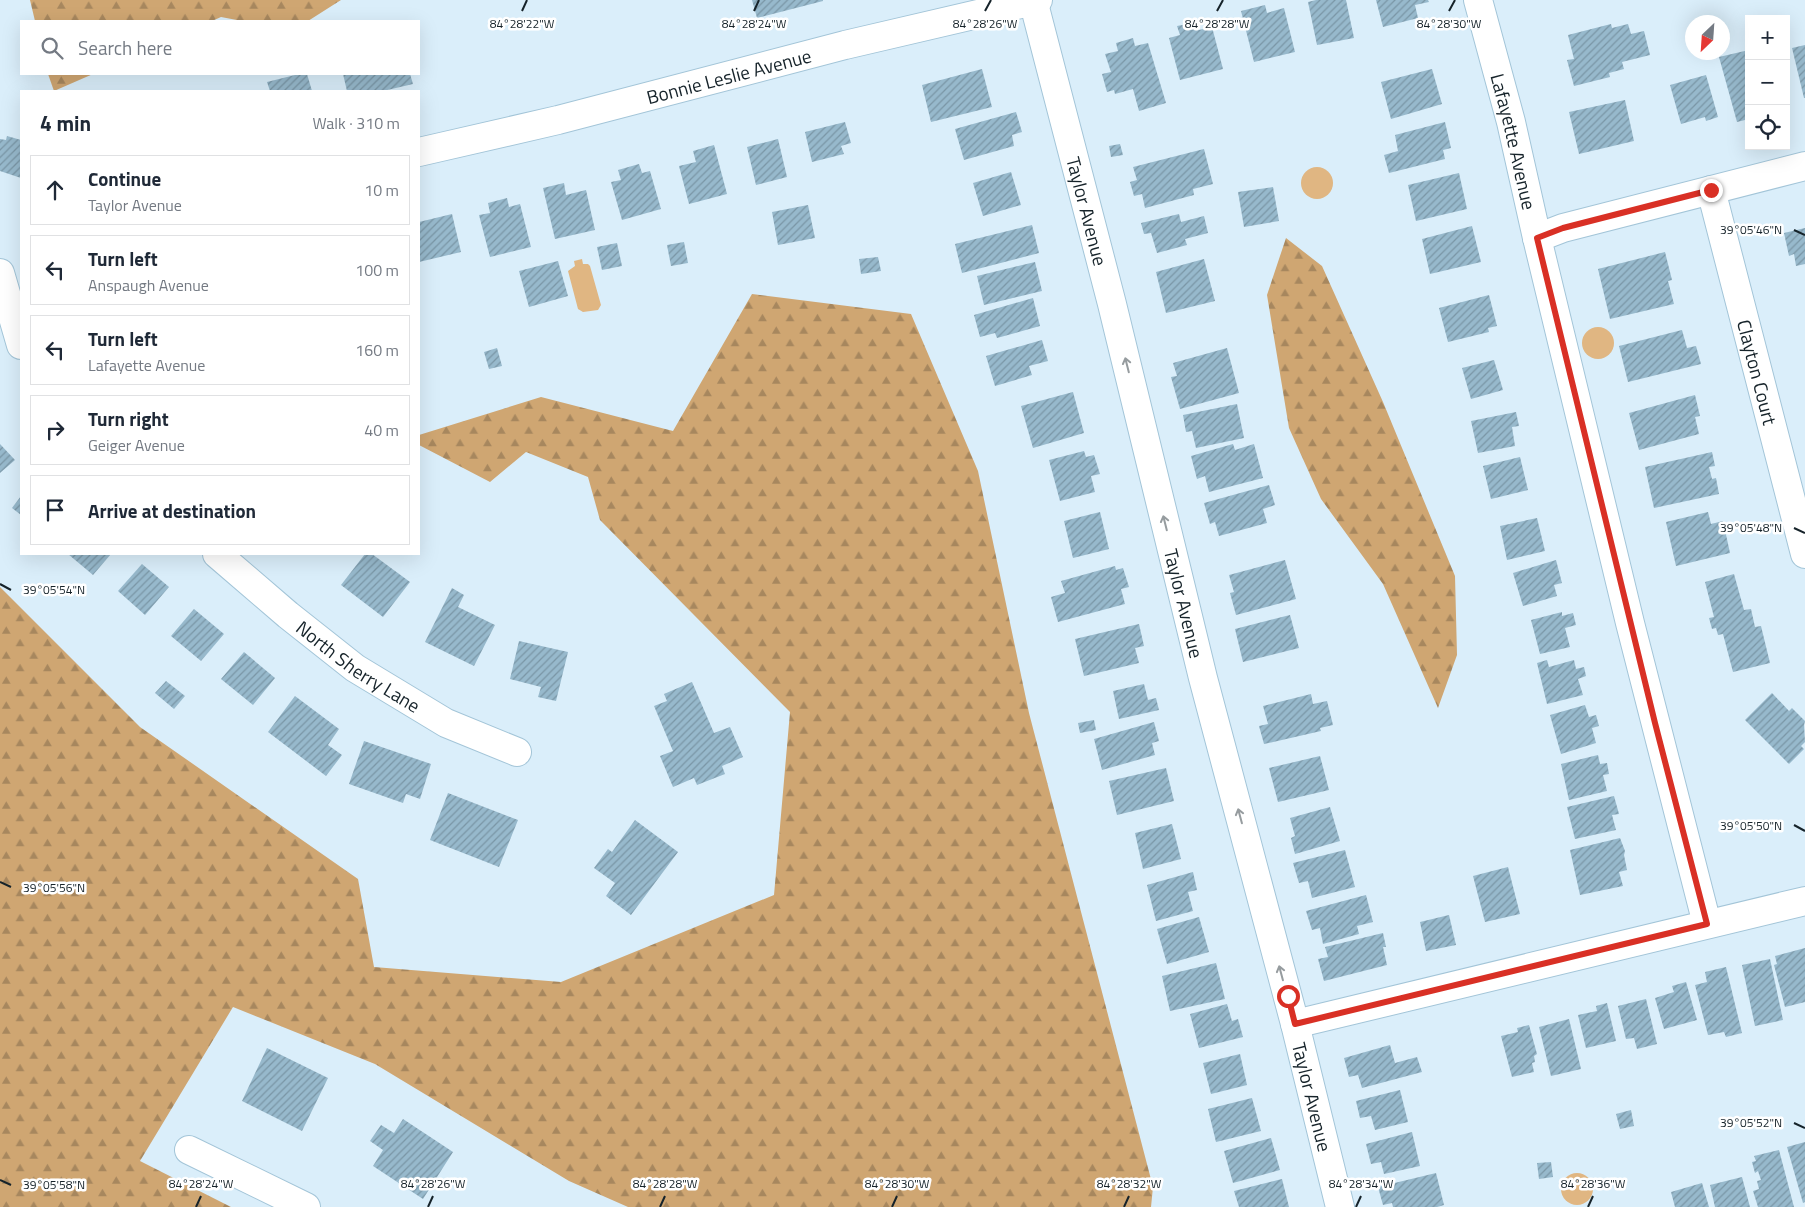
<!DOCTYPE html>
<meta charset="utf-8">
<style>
:root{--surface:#fff;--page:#f6f6f7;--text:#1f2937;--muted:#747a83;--line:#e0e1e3}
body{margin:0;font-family:"Titillium Web",sans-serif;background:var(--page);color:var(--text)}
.controls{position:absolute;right:15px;top:15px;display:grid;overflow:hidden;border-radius:0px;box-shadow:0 5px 20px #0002}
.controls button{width:45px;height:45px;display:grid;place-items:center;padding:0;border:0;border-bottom:1px solid var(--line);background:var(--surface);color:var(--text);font:25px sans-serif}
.compass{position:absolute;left:1685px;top:15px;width:45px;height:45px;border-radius:50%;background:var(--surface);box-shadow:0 5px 20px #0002;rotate:205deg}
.stop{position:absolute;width:15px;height:15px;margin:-11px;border:4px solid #d93025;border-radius:50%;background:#fff}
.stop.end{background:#d93025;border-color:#fff;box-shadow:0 1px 5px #0008}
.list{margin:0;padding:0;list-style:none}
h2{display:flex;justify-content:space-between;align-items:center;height:65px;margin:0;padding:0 20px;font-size:21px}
h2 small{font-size:16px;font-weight:400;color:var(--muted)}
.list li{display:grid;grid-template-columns:32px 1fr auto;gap:15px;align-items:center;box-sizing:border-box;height:70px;margin:0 10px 10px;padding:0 10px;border:1px solid var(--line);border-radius:0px}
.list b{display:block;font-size:19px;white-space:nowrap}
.list p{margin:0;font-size:16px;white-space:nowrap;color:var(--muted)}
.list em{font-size:16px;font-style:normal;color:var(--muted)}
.icon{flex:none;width:28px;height:28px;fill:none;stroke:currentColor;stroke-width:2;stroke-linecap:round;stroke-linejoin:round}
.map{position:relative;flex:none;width:1805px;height:1207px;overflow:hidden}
.search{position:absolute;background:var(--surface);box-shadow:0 5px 20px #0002;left:20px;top:20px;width:400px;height:55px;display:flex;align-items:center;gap:12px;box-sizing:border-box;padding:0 18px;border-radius:0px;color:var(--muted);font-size:19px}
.panel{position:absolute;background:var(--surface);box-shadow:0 5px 20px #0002;left:20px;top:90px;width:400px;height:465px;border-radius:0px}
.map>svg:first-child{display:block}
.forest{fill:url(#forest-firs)}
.water{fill:#e0b682}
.building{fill:url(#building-hatch)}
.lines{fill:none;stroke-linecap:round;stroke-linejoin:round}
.minor-casing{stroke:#a3c5d8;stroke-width:30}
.tertiary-casing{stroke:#a3c5d8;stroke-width:30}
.minor{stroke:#fff;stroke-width:28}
.tertiary{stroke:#fff;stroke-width:28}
.oneway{stroke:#969c9f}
.route{stroke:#d93025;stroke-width:6}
.ticks{fill:none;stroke:#16232a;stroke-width:2}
.labels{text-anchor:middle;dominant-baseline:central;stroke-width:5;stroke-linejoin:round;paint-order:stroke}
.street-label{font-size:19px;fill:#16232a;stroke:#fff}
.ticks-label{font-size:12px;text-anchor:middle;fill:#16232a;stroke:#fff;stroke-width:5;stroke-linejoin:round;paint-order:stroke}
</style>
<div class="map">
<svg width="1805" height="1207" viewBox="0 0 1805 1207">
<defs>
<pattern id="forest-firs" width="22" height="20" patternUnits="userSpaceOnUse" patternTransform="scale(1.25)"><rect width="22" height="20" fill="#cfa672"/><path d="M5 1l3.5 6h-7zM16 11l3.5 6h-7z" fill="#a7875e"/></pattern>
<pattern id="building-hatch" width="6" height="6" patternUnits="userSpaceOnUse" patternTransform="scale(1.25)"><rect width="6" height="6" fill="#97b9cc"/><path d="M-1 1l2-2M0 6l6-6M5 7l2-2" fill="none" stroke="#7a96a6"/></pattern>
</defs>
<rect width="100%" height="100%" fill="#daeefa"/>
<g class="forest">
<polygon points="30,0 341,0 308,21 242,21 221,17 212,21 35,21"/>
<polygon points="48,74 93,74 54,91"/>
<polygon points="1286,238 1322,266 1383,402 1455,576 1457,655 1438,708 1383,584 1321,499 1289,428 1267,295"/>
<polygon points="752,294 911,314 978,471 1029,713 1153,1187 1151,1207 628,1207 569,1181 375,1064 233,1007 140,1161 231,1207 0,1207 0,587 140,727 358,879 374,967 561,982 774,895 790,712 600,520 588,477 526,452 490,482 419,445 419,435 541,397 673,431"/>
</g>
<g class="water">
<circle cx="1317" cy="183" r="16"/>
<polygon points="582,259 583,264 588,264 590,266 601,305 598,310 583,312 578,309 568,271 575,266 574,261"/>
<circle cx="1598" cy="343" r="16"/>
<circle cx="1577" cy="1189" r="16"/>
</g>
<g class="building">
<polygon points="752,0 823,0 823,1 757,18"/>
<polygon points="1316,0 1346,0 1354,38 1317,45 1308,2"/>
<polygon points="1376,0 1428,0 1429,2 1415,5 1418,18 1383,27"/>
<polygon points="1265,5 1267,13 1284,8 1295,52 1254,62 1241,11"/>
<polygon points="1197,22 1199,30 1212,27 1223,69 1180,80 1169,38 1180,35 1177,26"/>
<polygon points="1611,24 1612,28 1628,24 1631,34 1644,31 1650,55 1622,62 1624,69 1609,73 1610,77 1574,86 1567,60 1574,59 1568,35"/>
<polygon points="1133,38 1135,46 1148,43 1166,103 1139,111 1133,89 1115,94 1114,90 1107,92 1102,74 1111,72 1105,54 1118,51 1116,43"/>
<polygon points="1805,45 1805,98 1804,98 1792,48"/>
<polygon points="1749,50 1749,119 1737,122 1719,57"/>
<polygon points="982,69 992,107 931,122 922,85"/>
<polygon points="1432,69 1442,104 1391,119 1381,82"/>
<polygon points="299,74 307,74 312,91 270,91 267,82"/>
<polygon points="343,74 410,74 413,84 383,91 347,91"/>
<polygon points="1706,75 1718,117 1706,121 1705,117 1681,124 1670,85"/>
<polygon points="1625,100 1634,141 1579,154 1569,112"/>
<polygon points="1016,112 1022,132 1012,135 1014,146 964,160 955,129"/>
<polygon points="845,122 851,143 841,146 844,154 812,162 805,132"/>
<polygon points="1445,122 1451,148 1443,150 1445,159 1389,173 1384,155 1398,151 1395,135"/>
<polygon points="7,136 21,140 21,178 0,171 0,139 6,140"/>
<polygon points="778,139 787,177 756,185 747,147"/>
<polygon points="1120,144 1123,155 1111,157 1109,146"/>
<polygon points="714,145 727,194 689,204 679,166 696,162 693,151"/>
<polygon points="1204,149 1213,184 1193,189 1194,195 1145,208 1142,194 1134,196 1130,182 1137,180 1133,167"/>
<polygon points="639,164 642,173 650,171 661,209 622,220 611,182 621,180 618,170"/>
<polygon points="1011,172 1021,205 983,216 973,183"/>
<polygon points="1459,173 1467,209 1416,221 1408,185"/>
<polygon points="564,183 566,195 586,190 595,230 555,239 543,188"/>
<polygon points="1273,187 1279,221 1244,227 1238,192"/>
<polygon points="507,198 509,207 520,204 531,247 490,257 479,215 490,213 488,203"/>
<polygon points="808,205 815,238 778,245 772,212"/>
<polygon points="452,214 461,252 419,262 419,222"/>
<polygon points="1179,214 1181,222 1204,216 1208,233 1185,239 1187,245 1157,253 1151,233 1144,234 1141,223"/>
<polygon points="1032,225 1039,253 962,273 955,244"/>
<polygon points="1472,226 1481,262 1430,274 1422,239"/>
<polygon points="1805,228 1805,264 1796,266 1794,254 1789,256 1784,233"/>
<polygon points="684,242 688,263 671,266 667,245"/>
<polygon points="617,243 622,266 602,270 597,247"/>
<polygon points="1665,252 1672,280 1668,281 1674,304 1610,319 1598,269"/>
<polygon points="878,257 881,271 861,274 859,259"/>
<polygon points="1204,259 1215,301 1166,313 1156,272"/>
<polygon points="558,261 568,296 529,307 519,271"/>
<polygon points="1035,262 1042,291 984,305 977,276"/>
<polygon points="1489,295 1497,326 1488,328 1489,332 1448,342 1439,308"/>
<polygon points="1033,298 1040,326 997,338 995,333 980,337 974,315"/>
<polygon points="1682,330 1687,348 1696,346 1701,364 1628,382 1619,346"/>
<polygon points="1042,340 1048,361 1029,366 1032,375 995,386 986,356"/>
<polygon points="497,348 502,366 489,369 484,352"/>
<polygon points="1227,348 1239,393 1180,409 1171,377 1177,376 1173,363"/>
<polygon points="1494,360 1503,390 1471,399 1462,368"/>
<polygon points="1073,392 1084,433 1033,448 1021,406"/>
<polygon points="1695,395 1700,416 1695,417 1699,434 1639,450 1629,413"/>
<polygon points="1237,404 1244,438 1196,448 1192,431 1186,432 1183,415"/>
<polygon points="1516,412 1519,426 1512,427 1515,446 1478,453 1471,421"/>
<polygon points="0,444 15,460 0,473"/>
<polygon points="1233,444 1235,450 1254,444 1263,478 1209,492 1205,476 1197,479 1191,456"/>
<polygon points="1084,451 1086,457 1094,455 1100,474 1091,476 1095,492 1060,501 1049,460"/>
<polygon points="1712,452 1715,466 1709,467 1712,479 1716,478 1719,494 1654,508 1645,467"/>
<polygon points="1520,457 1528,490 1491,499 1483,466"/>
<polygon points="1269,485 1275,505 1263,509 1267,523 1219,536 1215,522 1210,524 1204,503"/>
<polygon points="21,496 21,515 12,508"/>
<polygon points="1100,512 1109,549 1073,558 1064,521"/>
<polygon points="1708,512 1711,524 1723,521 1730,553 1676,566 1666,522"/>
<polygon points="1537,518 1545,551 1507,560 1500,526"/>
<polygon points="68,554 111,554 93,575"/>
<polygon points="365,554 372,554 410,582 383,617 341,585"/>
<polygon points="1285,560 1296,599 1236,615 1230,593 1234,592 1229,575"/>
<polygon points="1556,560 1562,583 1554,585 1557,596 1523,606 1513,573"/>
<polygon points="142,564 169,587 145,615 118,591"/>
<polygon points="1115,566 1116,570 1123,568 1129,587 1121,589 1125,604 1058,622 1051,597 1065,593 1061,581"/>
<polygon points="1734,574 1744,610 1751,609 1755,627 1761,626 1770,663 1733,672 1723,634 1718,635 1716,628 1712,629 1709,618 1714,617 1705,582"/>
<polygon points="452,588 464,595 458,607 495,625 474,666 425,642"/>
<polygon points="194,609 224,634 201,661 171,636"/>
<polygon points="1562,612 1562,616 1573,613 1576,625 1565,628 1570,647 1540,654 1531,620"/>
<polygon points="1290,615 1299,648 1243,662 1235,629"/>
<polygon points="1139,624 1144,646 1135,648 1139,663 1084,676 1075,639"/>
<polygon points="519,641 568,652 556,701 538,697 541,687 510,679"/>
<polygon points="244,652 275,678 253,705 221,679"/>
<polygon points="1547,660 1549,667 1574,660 1576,669 1584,667 1586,676 1578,679 1583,695 1547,704 1537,663"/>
<polygon points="166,681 185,696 174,709 155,693"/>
<polygon points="692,682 714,733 730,727 743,757 722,766 725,774 697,785 694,778 673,787 660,756 673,751 654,706 667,701 664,694"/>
<polygon points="1144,684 1148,700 1156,698 1159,710 1119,719 1113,691"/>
<polygon points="1772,693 1789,711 1792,708 1805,721 1804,725 1805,742 1801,746 1804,749 1789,764 1745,720"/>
<polygon points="1311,694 1313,704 1327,701 1333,725 1320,728 1321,731 1264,744 1259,726 1268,724 1263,706"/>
<polygon points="295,696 339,729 328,745 342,755 326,776 268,732"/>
<polygon points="1585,705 1589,717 1596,715 1599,726 1592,728 1596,743 1561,754 1550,715"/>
<polygon points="1094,720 1096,730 1080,733 1078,723"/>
<polygon points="1154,722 1159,741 1152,743 1155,755 1102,770 1094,739"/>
<polygon points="364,741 431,764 420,799 406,794 403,803 349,784"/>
<polygon points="1598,755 1600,764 1607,763 1609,774 1603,775 1607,791 1569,800 1561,764"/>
<polygon points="1320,756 1329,790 1278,802 1269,768"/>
<polygon points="1166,768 1174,801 1117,815 1109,781"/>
<polygon points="448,793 518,820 499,867 430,840"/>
<polygon points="1614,796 1619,814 1612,815 1616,830 1575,839 1567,807"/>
<polygon points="1330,807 1340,841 1295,854 1291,838 1295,836 1290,818"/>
<polygon points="635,820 678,852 631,915 606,896 615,883 594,868 608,849 612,852"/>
<polygon points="1172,824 1181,859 1143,869 1135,833"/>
<polygon points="1620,838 1625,851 1624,855 1627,870 1619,872 1623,886 1580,895 1570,850"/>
<polygon points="1345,850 1355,887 1312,898 1308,881 1299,883 1293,863"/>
<polygon points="1508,867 1520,914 1485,922 1473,876"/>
<polygon points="1193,872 1197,890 1188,892 1193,911 1156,921 1147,885"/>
<polygon points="1366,895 1373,922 1357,926 1359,934 1323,944 1320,928 1312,930 1306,911"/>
<polygon points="1449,915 1456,945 1426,951 1420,922"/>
<polygon points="1199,917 1209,952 1167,964 1157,929"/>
<polygon points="1383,933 1386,947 1383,947 1387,965 1324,981 1318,959 1328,957 1325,947"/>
<polygon points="1805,948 1805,1002 1785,1007 1774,965 1777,964 1775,956"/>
<polygon points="1770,959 1783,1020 1755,1026 1742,965"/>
<polygon points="1216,963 1225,999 1170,1011 1162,976"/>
<polygon points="1726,967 1742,1033 1726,1037 1724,1032 1708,1035 1695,985 1707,982 1705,972"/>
<polygon points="1686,982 1697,1020 1664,1029 1655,998 1674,992 1672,986"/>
<polygon points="1646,999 1657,1044 1637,1049 1634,1038 1626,1039 1618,1006"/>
<polygon points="1607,1003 1616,1041 1586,1048 1578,1015 1597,1011 1596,1006"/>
<polygon points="1227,1004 1232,1021 1238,1019 1243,1037 1199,1048 1190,1014"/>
<polygon points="1569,1019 1581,1069 1551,1076 1539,1027"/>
<polygon points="1529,1025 1537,1054 1534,1056 1535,1062 1532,1063 1534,1072 1512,1077 1501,1036 1518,1032 1517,1028"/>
<polygon points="1390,1045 1395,1063 1417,1057 1422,1072 1362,1088 1358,1075 1349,1077 1344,1058"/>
<polygon points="267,1048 328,1078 302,1131 242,1101"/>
<polygon points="1240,1054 1247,1085 1211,1094 1203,1063"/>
<polygon points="1400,1090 1408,1122 1375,1130 1371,1116 1360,1118 1356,1101"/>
<polygon points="1252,1098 1261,1131 1216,1142 1208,1109"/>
<polygon points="1631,1110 1634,1126 1620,1129 1616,1114"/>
<polygon points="403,1119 453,1152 423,1199 373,1166 383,1150 370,1141 381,1125 394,1133"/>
<polygon points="1412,1132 1420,1166 1384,1174 1381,1162 1371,1164 1366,1144"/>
<polygon points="1271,1138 1280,1170 1233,1183 1224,1151"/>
<polygon points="1805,1142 1805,1202 1803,1203 1787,1147"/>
<polygon points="1779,1150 1794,1207 1758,1207 1753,1191 1759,1189 1757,1181 1761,1180 1758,1171 1755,1173 1752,1162 1756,1161 1754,1156"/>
<polygon points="1551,1162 1553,1177 1539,1179 1537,1163"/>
<polygon points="1436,1173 1444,1205 1437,1207 1393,1207 1392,1203 1383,1205 1378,1187"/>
<polygon points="1742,1177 1750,1207 1715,1207 1710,1185"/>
<polygon points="1282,1179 1289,1207 1239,1207 1234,1191"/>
<polygon points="1702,1183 1709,1207 1675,1207 1671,1192"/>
</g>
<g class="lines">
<defs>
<g id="minor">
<path id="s1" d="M1478 0 1511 122 1537 238 1630 623 1707 924"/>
<path id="s2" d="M419 152 558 120 845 45 1038 0"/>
<path id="s3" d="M1711 190 1805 554"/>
<polyline points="1537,238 1563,228 1805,166"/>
<polyline points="0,273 21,345"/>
<path id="s4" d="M217 554 288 615 355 668 446 723 517 752"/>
<polyline points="1295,1024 1805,901"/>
<polyline points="189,1150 306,1207"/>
</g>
<g id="tertiary">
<path id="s5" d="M1033 0 1112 304 1203 678 1295 1024 1340 1207"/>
</g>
</defs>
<use href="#minor" class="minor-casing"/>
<use href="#tertiary" class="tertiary-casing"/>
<use href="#minor" class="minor"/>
<use href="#tertiary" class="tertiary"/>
</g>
<defs><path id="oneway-shaft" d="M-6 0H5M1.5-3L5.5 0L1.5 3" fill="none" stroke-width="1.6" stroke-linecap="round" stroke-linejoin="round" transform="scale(1.25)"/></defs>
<g class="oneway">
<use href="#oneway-shaft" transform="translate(1127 365) rotate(-104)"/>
<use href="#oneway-shaft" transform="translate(1165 523) rotate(-104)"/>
<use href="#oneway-shaft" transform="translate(1240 816) rotate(-105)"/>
<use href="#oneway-shaft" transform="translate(1281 973) rotate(-105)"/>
</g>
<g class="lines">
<polyline class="route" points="1288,996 1295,1024 1707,924 1655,723 1537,238 1563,228 1711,190"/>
</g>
<path class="ticks" d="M522 11 527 0M754 11 759 0M985 11 991 0M1217 11 1223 0M1449 11 1455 0M1794 230 1805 235M1794 528 1805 533M0 584 11 590M1794 825 1805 831M0 882 11 887M1794 1123 1805 1128M0 1180 11 1185M196 1207 201 1196M428 1207 433 1196M660 1207 665 1196M892 1207 897 1196M1124 1207 1129 1196M1356 1207 1361 1196M1588 1207 1593 1196"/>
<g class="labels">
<g class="street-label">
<text stroke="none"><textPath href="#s2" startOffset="319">Bonnie Leslie Avenue</textPath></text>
<text stroke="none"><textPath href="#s1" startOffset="146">Lafayette Avenue</textPath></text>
<text stroke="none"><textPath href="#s5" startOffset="218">Taylor Avenue</textPath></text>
<text stroke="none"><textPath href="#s3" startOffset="188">Clayton Court</textPath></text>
<text stroke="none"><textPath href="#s5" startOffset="622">Taylor Avenue</textPath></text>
<text stroke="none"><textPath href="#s4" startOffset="181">North Sherry Lane</textPath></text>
<text stroke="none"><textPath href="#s5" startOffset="1132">Taylor Avenue</textPath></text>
</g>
</g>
<g class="ticks-label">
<text x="522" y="28">84°28'22"W</text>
<text x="754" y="28">84°28'24"W</text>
<text x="985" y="28">84°28'26"W</text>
<text x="1217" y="28">84°28'28"W</text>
<text x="1449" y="28">84°28'30"W</text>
<text x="1751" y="234">39°05'46"N</text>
<text x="1751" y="532">39°05'48"N</text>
<text x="54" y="594">39°05'54"N</text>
<text x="1751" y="830">39°05'50"N</text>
<text x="54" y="892">39°05'56"N</text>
<text x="1751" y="1127">39°05'52"N</text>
<text x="201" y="1188">84°28'24"W</text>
<text x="433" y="1188">84°28'26"W</text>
<text x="665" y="1188">84°28'28"W</text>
<text x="897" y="1188">84°28'30"W</text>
<text x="1129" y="1188">84°28'32"W</text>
<text x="1361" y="1188">84°28'34"W</text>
<text x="1593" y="1188">84°28'36"W</text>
<text x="54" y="1189">39°05'58"N</text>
</g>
</svg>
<div class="controls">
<button>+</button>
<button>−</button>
<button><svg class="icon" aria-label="locate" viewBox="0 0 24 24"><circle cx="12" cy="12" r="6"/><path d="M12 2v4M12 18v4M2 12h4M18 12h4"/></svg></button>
</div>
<svg class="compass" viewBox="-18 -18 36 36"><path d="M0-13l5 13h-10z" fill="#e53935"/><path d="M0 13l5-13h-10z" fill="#747a83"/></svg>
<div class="stop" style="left:1288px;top:996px"></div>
<div class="stop end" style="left:1711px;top:190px"></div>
<div class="search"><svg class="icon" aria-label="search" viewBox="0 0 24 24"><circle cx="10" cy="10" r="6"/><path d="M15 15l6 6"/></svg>Search here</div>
<section class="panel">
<h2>4 min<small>Walk · 310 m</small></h2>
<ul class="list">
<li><svg class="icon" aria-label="ahead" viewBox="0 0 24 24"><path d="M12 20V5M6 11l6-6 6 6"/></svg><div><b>Continue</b><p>Taylor Avenue</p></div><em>10 m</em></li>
<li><svg class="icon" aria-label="left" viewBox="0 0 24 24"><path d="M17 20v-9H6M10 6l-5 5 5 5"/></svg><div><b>Turn left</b><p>Anspaugh Avenue</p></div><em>100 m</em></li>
<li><svg class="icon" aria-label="left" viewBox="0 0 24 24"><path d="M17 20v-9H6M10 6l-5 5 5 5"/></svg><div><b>Turn left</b><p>Lafayette Avenue</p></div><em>160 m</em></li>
<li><svg class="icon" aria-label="right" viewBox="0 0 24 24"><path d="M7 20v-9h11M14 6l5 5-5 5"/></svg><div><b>Turn right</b><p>Geiger Avenue</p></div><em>40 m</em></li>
<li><svg class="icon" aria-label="arrive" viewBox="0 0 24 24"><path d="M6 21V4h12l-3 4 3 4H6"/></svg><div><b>Arrive at destination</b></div></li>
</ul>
</section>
</div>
